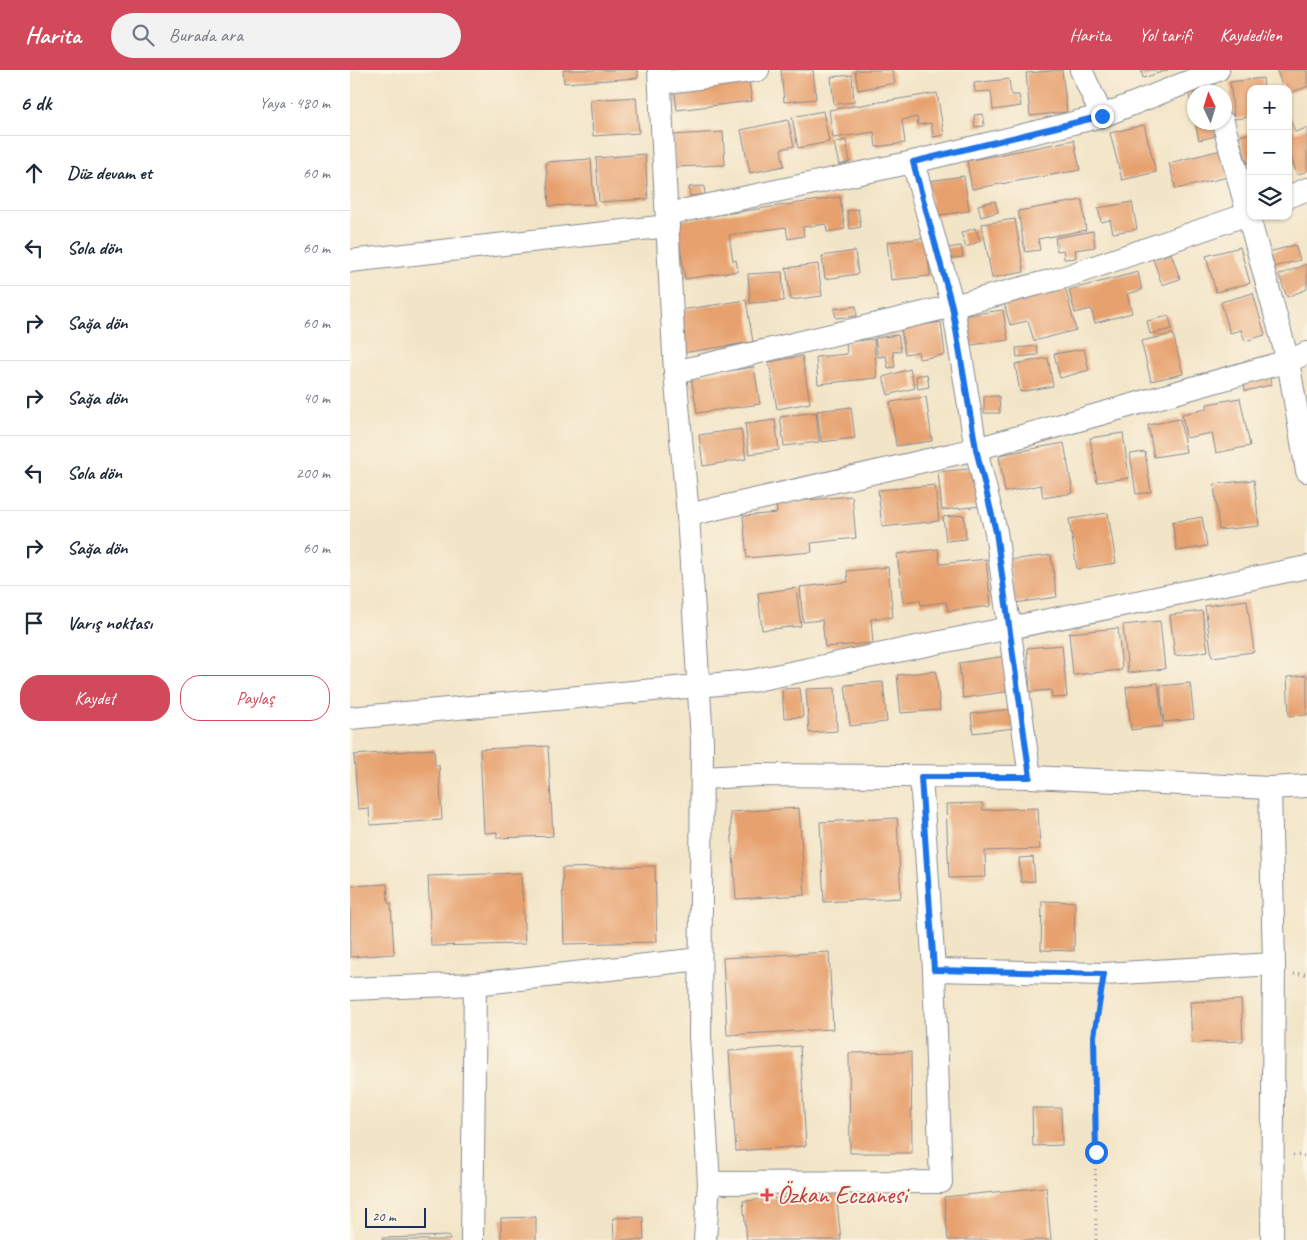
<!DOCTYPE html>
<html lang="tr">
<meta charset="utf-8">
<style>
:root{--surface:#fff;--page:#f2f2f3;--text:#1f2937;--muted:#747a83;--line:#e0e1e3;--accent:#d1495b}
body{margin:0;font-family:Caveat,sans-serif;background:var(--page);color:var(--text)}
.controls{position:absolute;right:15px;top:15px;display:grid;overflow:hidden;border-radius:10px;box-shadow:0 1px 4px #0004}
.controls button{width:45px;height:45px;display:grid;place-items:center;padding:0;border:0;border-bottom:1px solid var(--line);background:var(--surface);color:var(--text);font:25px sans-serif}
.compass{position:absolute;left:837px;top:15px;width:45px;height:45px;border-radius:50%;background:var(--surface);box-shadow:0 1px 4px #0004;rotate:356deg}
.scale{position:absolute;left:15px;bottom:12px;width:61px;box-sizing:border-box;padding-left:5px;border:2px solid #1b2f5e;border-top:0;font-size:14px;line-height:18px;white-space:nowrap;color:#1b2f5e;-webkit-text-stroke:4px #fcf5e5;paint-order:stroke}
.stop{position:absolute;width:15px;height:15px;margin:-11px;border:4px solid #1a73e8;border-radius:50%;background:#fff}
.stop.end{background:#1a73e8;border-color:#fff;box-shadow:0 1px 5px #0008}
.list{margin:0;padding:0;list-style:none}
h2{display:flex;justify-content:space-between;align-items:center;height:65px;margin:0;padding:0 20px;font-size:21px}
h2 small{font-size:16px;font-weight:400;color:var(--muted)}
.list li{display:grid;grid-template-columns:32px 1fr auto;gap:15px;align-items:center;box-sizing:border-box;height:75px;padding:0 20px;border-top:1px solid var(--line)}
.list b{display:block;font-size:19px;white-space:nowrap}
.list em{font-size:16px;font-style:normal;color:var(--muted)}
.actions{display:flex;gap:10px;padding:15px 20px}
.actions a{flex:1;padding:11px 0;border:1px solid var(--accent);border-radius:20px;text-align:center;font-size:18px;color:var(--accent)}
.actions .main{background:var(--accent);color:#fff}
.icon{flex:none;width:28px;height:28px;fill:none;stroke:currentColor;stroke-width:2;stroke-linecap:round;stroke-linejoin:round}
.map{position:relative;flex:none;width:957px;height:1170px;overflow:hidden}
header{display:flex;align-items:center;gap:30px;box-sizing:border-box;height:70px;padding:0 25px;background:var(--accent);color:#fff}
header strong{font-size:24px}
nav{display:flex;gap:28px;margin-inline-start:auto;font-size:18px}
.search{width:350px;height:45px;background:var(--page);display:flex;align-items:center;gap:12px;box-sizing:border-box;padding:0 18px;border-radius:28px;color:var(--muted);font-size:19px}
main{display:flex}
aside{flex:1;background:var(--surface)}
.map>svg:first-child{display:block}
.building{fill:#e7a16e}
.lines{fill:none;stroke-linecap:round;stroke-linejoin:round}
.street-casing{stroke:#868a92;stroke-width:24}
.path{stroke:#868a92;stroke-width:3;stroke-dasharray:1 4;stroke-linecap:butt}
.street{stroke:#fff;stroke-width:22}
.route{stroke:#1a73e8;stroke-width:6}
.health-dot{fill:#e0444e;stroke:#fcf5e5;stroke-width:2}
.labels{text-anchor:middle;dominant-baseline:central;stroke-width:4;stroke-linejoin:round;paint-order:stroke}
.health-label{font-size:25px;fill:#be3a42;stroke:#fcf5e5;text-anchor:start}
</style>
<header>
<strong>Harita</strong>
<div class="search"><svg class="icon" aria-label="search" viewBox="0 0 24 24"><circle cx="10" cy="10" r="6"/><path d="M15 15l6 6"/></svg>Burada ara</div>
<nav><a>Harita</a><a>Yol tarifi</a><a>Kaydedilen</a></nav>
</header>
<main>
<aside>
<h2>6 dk<small>Yaya · 480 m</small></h2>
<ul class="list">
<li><svg class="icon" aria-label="ahead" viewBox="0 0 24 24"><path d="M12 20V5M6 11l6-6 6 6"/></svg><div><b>Düz devam et</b></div><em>60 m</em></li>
<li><svg class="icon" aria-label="left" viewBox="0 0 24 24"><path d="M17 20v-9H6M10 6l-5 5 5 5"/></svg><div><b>Sola dön</b></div><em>60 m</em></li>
<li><svg class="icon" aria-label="right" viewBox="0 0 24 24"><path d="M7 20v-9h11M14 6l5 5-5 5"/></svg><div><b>Sağa dön</b></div><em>60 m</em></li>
<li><svg class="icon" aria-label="right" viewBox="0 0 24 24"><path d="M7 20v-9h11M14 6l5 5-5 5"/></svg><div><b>Sağa dön</b></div><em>40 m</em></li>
<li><svg class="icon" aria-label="left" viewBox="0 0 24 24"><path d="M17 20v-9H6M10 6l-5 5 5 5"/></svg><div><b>Sola dön</b></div><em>200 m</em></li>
<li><svg class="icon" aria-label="right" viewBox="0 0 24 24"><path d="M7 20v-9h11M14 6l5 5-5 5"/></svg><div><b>Sağa dön</b></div><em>60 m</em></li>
<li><svg class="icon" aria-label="arrive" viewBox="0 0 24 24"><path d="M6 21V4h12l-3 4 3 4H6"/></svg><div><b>Varış noktası</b></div></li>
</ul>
<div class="actions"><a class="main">Kaydet</a><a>Paylaş</a></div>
</aside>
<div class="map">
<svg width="957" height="1170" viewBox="0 0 957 1170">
<rect width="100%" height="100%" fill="#fcf5e5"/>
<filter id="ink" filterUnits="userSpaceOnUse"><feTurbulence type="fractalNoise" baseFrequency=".02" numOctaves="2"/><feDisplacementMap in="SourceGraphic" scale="10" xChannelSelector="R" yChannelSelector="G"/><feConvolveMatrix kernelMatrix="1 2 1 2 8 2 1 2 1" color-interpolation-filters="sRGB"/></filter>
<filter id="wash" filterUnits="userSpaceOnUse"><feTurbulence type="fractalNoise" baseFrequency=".0096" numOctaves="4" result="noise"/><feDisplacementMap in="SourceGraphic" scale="20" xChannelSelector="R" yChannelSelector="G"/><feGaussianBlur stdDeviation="1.12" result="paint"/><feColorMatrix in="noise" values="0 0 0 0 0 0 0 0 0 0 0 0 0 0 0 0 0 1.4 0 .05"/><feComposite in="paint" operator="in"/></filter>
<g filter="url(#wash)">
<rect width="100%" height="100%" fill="#f2e4c6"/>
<g id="blocks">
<g class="building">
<polygon points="213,0 288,0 288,8 214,13"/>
<polygon points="431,0 463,0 466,29 434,32"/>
<polygon points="505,0 542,0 545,13 508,20"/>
<polygon points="712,0 717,42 680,46 676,3"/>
<polygon points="791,0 818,0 793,8"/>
<polygon points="927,0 957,0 957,17 938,23 938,19 933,19"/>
<polygon points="398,5 402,31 327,40 324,16"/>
<polygon points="502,5 504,32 484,34 481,7"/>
<polygon points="913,8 914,19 901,19 901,47 884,49 880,12"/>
<polygon points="659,9 661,25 669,25 671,36 643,40 641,21 625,22 624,13"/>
<polygon points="855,17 856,22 844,22 844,46 838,21"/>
<polygon points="587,23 594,65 583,67 581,53 568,55 567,47 552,50 555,73 526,77 524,62 483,68 479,40"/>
<polygon points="286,27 289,63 243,66 240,30"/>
<polygon points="473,41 479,72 448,78 442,47"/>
<polygon points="938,43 945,62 957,58 957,101 947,105 938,77"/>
<polygon points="633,44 634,56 625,57 624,45"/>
<polygon points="438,50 444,76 431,79 434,96 400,103 391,60"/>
<polygon points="845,52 863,52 866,66 849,70"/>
<polygon points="794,55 806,102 772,110 760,63"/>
<polygon points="373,62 375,95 325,97 323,65"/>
<polygon points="901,63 901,92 897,93 889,66"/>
<polygon points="496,70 500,92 489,95 484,73"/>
<polygon points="724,70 730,100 622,119 617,91"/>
<polygon points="871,80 878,107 826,119 819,93"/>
<polygon points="295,84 298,129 249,132 246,88"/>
<polygon points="241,89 244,134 199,136 196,92"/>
<polygon points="614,106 619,141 583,146 578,111"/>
<polygon points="354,116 355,125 340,126 339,117"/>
<polygon points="490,127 495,159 477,162 476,154 453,157 454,166 438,169 436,157 379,165 383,191 386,190 388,201 335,209 326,151"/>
<polygon points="732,130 736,160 688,169 690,180 675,182 668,141"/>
<polygon points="645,131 648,142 631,147 628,135"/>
<polygon points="782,132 787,159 763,163 760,150 751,152 748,138"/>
<polygon points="508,139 511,157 500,159 497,141"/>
<polygon points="665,149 674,202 642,208 632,154"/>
<polygon points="625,158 630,171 616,177 611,163"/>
<polygon points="743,161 745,177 725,180 726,188 714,189 713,180 707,181 705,168"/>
<polygon points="576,168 580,206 541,210 537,172"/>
<polygon points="945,175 950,190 923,197 919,182"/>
<polygon points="611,176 613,187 597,189 596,178"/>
<polygon points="890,177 900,213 866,222 856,186"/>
<polygon points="505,181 508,204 475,209 472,186"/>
<polygon points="821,183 830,209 812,215 803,189"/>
<polygon points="468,194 472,226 441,230 436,198"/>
<polygon points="957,194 957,219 937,227 929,205"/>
<polygon points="432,202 434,231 400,233 398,204"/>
<polygon points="788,202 792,220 777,224 782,243 745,253 741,239 725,243 719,220"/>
<polygon points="715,217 726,260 684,271 678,251 660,255 654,233"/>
<polygon points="903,223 915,265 895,271 891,260 880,263 871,232"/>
<polygon points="396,230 403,272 332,283 325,241"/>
<polygon points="506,236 507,246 486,248 484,239"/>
<polygon points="653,240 658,270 614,276 610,246"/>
<polygon points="819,246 822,259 800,264 797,251"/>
<polygon points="591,252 595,285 569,289 568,282 555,284 551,258"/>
<polygon points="823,264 833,304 801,311 791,271"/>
<polygon points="548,265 551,281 543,282 545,297 538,298 536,286 528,287 525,268"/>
<polygon points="524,269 527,308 468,314 466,287 497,284 496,272"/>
<polygon points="687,276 688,285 667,287 666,278"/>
<polygon points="734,279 739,300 710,308 704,284"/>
<polygon points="452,286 460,333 427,339 419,292"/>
<polygon points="698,288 703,316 670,322 665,294"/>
<polygon points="404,297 410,334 347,343 341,306"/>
<polygon points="560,299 565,318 538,325 533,307"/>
<polygon points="577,304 579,317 568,319 566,306"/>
<polygon points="920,307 921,315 895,321 894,313"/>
<polygon points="634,326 649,326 650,343 634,343"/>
<polygon points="576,327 582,371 546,376 540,332"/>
<polygon points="890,328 900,376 866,383 862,363 836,368 832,344 857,339 857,334"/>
<polygon points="501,337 505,368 471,372 467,341"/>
<polygon points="466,342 469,372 434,376 430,347"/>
<polygon points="830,349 836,382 804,387 798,355"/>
<polygon points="425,350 429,380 399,384 395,354"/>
<polygon points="391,359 396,389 353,396 349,365"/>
<polygon points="773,363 779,408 747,412 740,368"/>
<polygon points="714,373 723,423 693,428 691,415 655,422 649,385"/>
<polygon points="795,382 801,422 786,424 780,384"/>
<polygon points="628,398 632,436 592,440 588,402"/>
<polygon points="904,410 909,456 869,460 864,414"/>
<polygon points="585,415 589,451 532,457 528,420"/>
<polygon points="502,426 506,468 461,473 462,482 397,488 393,446 427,443 426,433"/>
<polygon points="758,443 766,493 727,499 719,449"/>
<polygon points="614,445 616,469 596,471 593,447"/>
<polygon points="852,447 857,476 827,481 822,452"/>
<polygon points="588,479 590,494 636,489 641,536 598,541 596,532 571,535 570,530 553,532 547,484"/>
<polygon points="701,485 707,527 665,533 659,490"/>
<polygon points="538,497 543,547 521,549 523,573 475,577 472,550 453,552 450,517 498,512 497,501"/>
<polygon points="446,518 451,556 412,560 408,523"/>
<polygon points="897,530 904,582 862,587 855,536"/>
<polygon points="852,541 858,581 825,586 820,545"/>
<polygon points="810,551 815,599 778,603 773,555"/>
<polygon points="768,558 772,600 723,605 719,563"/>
<polygon points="712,575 717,627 702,628 701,620 680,622 677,578"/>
<polygon points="656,586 661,621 613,628 609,593"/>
<polygon points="586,601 590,640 551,643 547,605"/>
<polygon points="957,605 957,645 939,646 937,607"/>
<polygon points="533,612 537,652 500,656 495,615"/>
<polygon points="808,613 813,656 781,660 776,617"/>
<polygon points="840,613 844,649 814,652 810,616"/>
<polygon points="450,618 453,647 434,648 432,619"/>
<polygon points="485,618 487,661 459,663 456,619"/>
<polygon points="662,639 664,658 623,663 621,644"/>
<polygon points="198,676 203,766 147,768 147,762 134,763 130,679"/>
<polygon points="84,679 85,695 89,695 92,750 20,755 19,738 8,739 4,685"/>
<polygon points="632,733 633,740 688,738 690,779 635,781 636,807 599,808 596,734"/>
<polygon points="449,738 455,825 386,829 380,742"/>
<polygon points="547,748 551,828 474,832 470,752"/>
<polygon points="683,787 685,811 671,812 669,788"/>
<polygon points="305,796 307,872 214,874 212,798"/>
<polygon points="171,803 175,874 81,876 78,806"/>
<polygon points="37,814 38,833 41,833 44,884 0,887 0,816"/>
<polygon points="692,831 725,832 724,881 691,880"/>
<polygon points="479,882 483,959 377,965 373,888"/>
<polygon points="891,930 893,971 842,973 840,932"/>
<polygon points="450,976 456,1076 386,1081 379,981"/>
<polygon points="561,982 562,1083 500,1083 499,983"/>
<polygon points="682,1038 711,1038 712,1075 683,1076"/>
<polygon points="696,1117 701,1170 598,1170 594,1127"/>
<polygon points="486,1123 491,1170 397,1170 393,1131"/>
<polygon points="186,1147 186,1170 151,1170 151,1148"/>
<polygon points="293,1147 294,1170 264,1170 263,1148"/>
<polygon points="100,1166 100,1170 32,1170 32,1168"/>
</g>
</g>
</g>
<g filter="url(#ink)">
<use href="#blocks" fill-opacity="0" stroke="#868a92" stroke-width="1"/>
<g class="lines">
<defs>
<g id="street">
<polyline points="309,0 325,302 338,445 352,671 350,966 359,1113 355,1170"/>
<polyline points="731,0 752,46"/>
<polyline points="310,13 408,0"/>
<polyline points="873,52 938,291 957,401"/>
<polyline points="563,92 603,236 626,379 646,462 680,707"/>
<polyline points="938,127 957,119"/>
<polyline points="317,144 563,92 752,46 868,0"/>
<polyline points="0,191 318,156"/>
<polyline points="325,302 603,236 715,207 901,143"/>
<polyline points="338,445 626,379 938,291 957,283"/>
<polyline points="0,648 401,611 957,497"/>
<polyline points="352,708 409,705 680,707 920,718 957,716"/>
<polyline points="920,718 924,894 922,1170"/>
<polyline points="584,900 754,904 924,894"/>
<polyline points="0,919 125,914 350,889"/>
<polyline points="359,1113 591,1112 584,900 571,707"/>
<polyline points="122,1170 125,914"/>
</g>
</defs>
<use href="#street" class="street-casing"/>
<g class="path">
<polyline points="944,904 957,904"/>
<polyline points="943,1085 957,1086"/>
<polyline points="746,1170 744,966 751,925"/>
</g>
<use href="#street" class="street"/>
</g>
</g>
<g class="lines" filter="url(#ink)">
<polyline class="route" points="746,1082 744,966 754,904 584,900 571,707 680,707 646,462 626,379 602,236 563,92 752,46"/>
</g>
<path class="health-dot" d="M414.5 1117.5h5v5h5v5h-5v5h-5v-5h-5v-5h5z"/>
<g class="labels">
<g class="health-label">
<text x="427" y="1125">Özkan Eczanesi</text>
</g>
</g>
</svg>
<div class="controls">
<button>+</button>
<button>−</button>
<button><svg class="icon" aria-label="layers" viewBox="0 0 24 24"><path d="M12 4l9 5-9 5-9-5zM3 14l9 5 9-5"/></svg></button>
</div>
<svg class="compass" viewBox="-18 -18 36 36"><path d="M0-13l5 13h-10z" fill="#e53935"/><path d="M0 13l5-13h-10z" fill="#747a83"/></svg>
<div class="scale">20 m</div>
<div class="stop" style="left:746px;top:1082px"></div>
<div class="stop end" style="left:752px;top:46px"></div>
</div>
</main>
